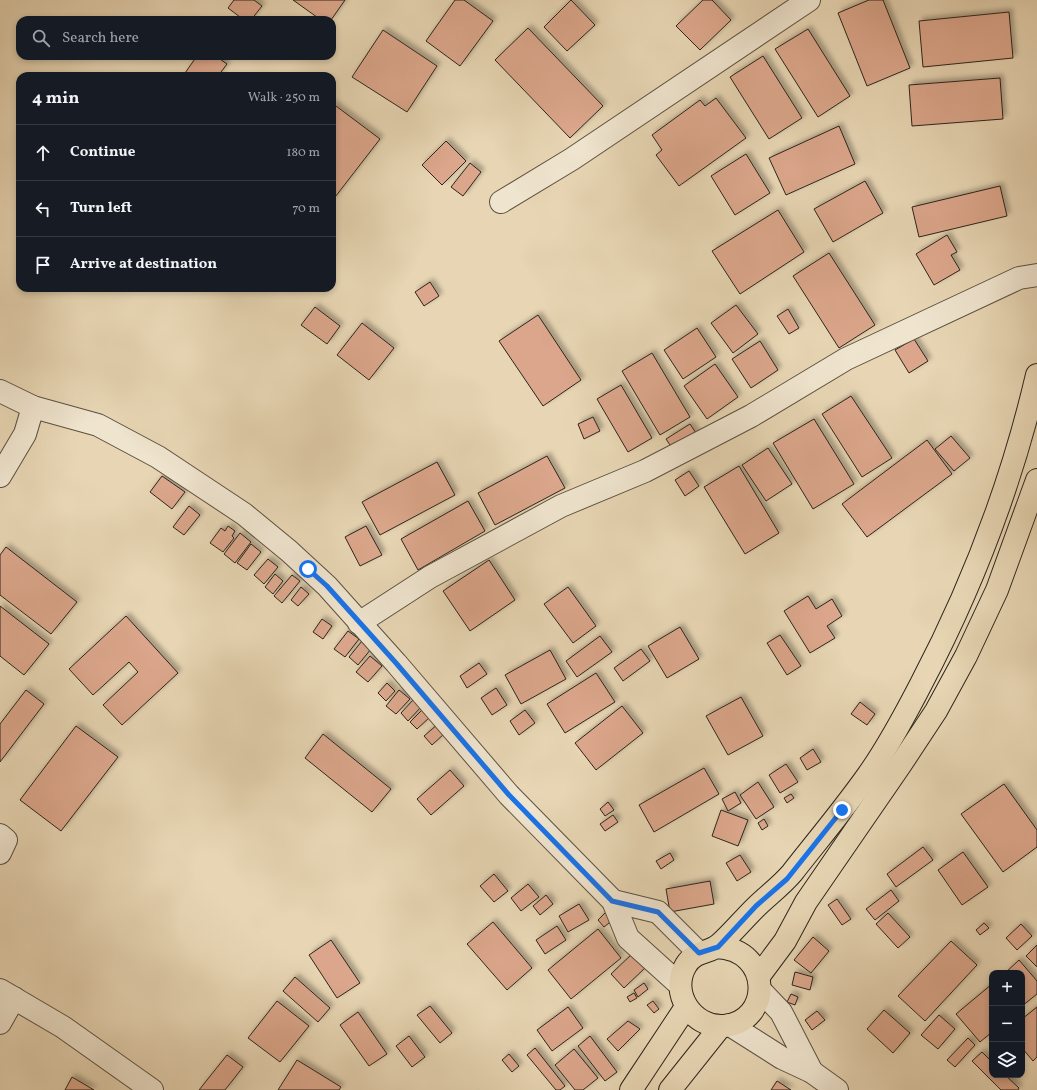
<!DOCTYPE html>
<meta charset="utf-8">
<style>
:root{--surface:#171b24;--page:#242831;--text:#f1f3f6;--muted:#9ea1a6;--line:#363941}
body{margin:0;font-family:Vollkorn,serif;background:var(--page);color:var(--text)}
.controls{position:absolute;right:12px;bottom:12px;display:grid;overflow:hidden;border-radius:8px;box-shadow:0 2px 6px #0003}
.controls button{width:36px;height:36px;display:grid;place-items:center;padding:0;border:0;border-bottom:1px solid var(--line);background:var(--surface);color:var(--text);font:20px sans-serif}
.stop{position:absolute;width:12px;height:12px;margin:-9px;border:3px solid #1a73e8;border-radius:50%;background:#fff}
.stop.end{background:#1a73e8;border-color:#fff;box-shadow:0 1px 4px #0008}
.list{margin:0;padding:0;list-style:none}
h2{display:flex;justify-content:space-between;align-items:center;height:52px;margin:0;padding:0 16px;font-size:17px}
h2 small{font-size:13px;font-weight:400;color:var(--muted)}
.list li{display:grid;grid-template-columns:26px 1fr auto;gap:12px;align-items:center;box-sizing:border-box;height:56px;padding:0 16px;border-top:1px solid var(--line)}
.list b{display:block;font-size:15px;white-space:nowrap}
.list em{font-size:13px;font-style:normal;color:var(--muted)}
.icon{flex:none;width:22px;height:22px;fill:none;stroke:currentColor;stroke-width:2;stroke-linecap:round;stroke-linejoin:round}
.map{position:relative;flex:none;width:1037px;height:1090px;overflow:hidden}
.search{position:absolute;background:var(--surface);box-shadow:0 2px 6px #0003;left:16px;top:16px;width:320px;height:44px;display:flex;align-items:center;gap:10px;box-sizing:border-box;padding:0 14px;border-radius:12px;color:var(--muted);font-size:15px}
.panel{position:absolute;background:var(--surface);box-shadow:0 2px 6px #0003;left:16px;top:72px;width:320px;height:220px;border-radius:12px}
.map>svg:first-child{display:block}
.building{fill:#dba68b;stroke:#2d251b;filter:url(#shadow)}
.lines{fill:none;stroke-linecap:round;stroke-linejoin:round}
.minor-casing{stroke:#5c5141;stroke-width:24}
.major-casing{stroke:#2d251b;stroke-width:24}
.minor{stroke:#efe4ce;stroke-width:22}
.major{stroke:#e7d5b3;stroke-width:22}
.route{stroke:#1a73e8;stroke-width:5}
</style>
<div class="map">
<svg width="1037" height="1090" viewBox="0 0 1037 1090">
<defs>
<filter id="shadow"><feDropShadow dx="3.5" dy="-3.5" stdDeviation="2" flood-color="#0004"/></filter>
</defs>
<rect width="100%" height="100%" fill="#e7d5b3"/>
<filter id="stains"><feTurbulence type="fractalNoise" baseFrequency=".005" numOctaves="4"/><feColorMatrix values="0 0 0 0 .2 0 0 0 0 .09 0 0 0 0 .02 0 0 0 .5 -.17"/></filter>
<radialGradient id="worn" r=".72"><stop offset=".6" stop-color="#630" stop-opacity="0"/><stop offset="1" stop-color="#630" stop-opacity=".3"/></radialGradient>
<g class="building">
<polygon points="234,0 254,0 262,6 251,20 244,20 228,8"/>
<polygon points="293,0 345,0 331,20 321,20"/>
<polygon points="455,0 464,0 493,21 460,66 426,41"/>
<polygon points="571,0 595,25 567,51 544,27"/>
<polygon points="703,0 712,0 731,20 700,50 676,26"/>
<polygon points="869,0 883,0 910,68 867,86 838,13"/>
<polygon points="1009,12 1013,58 923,67 919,21"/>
<polygon points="528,28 603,106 570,138 495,60"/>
<polygon points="808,29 850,96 818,117 775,49"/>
<polygon points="383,30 437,66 407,112 352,77"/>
<polygon points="197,56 218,56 217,57 227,64 218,76 190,76 185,73"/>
<polygon points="763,56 802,118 769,139 730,77"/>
<polygon points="1000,78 1003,119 912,126 909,85"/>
<polygon points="716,98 746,138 679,186 656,155 662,150 652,135 700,100 705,106"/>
<polygon points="332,103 380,139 332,201"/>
<polygon points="839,126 855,164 786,195 769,158"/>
<polygon points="446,141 466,161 442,185 422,165"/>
<polygon points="746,154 770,193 735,215 711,176"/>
<polygon points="470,163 481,172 463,196 451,187"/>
<polygon points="865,181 883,213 833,242 814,209"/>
<polygon points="1000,186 1007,216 919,237 912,207"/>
<polygon points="778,210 804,252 740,294 712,251"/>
<polygon points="947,235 957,252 951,255 960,270 934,285 916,254"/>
<polygon points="829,253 875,325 839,348 793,276"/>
<polygon points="430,282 439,296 424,306 415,292"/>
<polygon points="736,305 758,334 733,353 711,323"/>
<polygon points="315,307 340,326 327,344 301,325"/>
<polygon points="788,309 799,328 789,334 777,316"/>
<polygon points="538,315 581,380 543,406 499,341"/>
<polygon points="362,323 394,348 369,380 337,355"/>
<polygon points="697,328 716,357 683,379 664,350"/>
<polygon points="914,339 928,361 909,373 895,350"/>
<polygon points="760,341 778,370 751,388 732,359"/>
<polygon points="652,353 690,417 660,435 622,371"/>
<polygon points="715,364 738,397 707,419 684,386"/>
<polygon points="621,385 652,438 628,452 597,399"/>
<polygon points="851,396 892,458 862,477 822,414"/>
<polygon points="593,417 600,431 584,439 578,424"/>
<polygon points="814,419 854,484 813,509 773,443"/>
<polygon points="690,424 698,436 674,451 666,439"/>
<polygon points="951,436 970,458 954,471 935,449"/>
<polygon points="927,440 952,474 867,537 842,504"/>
<polygon points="768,448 792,484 766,501 742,465"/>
<polygon points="547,456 565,488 495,525 478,493"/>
<polygon points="437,462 455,495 380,535 362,502"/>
<polygon points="739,466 779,533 745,554 704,487"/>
<polygon points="689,471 699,486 685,496 675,480"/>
<polygon points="162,476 185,492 172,509 150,492"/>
<polygon points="468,501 485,531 418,570 401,539"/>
<polygon points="189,506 200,515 184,535 173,527"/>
<polygon points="228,526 235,531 232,536 234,538 223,552 210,543 221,528 225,531"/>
<polygon points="366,526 382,555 360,566 345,537"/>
<polygon points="240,533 251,542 235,563 224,554"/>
<polygon points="251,544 261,552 247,570 237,563"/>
<polygon points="6,547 77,602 51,634 0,595 0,555"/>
<polygon points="268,559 278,567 264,584 254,575"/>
<polygon points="489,560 515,600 470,631 443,591"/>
<polygon points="275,574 283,581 273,594 265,587"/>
<polygon points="292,575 300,581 282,603 274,596"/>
<polygon points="301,587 309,594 298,606 291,600"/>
<polygon points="568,587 596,626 573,643 544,604"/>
<polygon points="808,596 816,609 832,599 842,616 827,626 835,638 810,653 784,611"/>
<polygon points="0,606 49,644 24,675 0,656"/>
<polygon points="126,616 178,673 122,725 103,705 138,672 129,662 93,695 69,669"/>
<polygon points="322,619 332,626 323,639 313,632"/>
<polygon points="680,627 699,659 667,678 648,646"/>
<polygon points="348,631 359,639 345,657 334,649"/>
<polygon points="780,635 801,666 787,675 767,643"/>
<polygon points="600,636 612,652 577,677 566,661"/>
<polygon points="362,641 371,649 358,665 349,657"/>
<polygon points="641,649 650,661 623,681 614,668"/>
<polygon points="550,650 566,679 521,704 505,675"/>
<polygon points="370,656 382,666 368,682 356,672"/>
<polygon points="479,663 487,674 467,688 460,676"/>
<polygon points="596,673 615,702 565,733 547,704"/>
<polygon points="387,683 395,691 386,701 378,693"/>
<polygon points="496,688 507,705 492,715 481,698"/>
<polygon points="26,690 44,704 0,762 0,724"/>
<polygon points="399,690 410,699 396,714 386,706"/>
<polygon points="741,697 763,736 728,755 706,716"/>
<polygon points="413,700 421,707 408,721 401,713"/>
<polygon points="860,702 875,714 867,725 851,714"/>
<polygon points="622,706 643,733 596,770 575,743"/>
<polygon points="423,709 430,717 417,729 410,722"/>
<polygon points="525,710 535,723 519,735 510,721"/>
<polygon points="438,724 445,733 432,745 424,736"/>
<polygon points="76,726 118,757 61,831 20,800"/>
<polygon points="323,734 391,789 372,812 305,758"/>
<polygon points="813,749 821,762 807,770 800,758"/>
<polygon points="786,764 798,782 780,793 769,775"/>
<polygon points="704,768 719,794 654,832 639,805"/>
<polygon points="450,770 464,786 431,815 417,799"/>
<polygon points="758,782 774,807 756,819 740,795"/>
<polygon points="1004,784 1037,830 1037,847 1003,872 961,814"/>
<polygon points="735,792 741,803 728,811 722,799"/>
<polygon points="791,794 794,798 787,803 784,798"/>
<polygon points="608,802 614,810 605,816 600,809"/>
<polygon points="721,810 748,820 738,846 712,836"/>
<polygon points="613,815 618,822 605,831 600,824"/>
<polygon points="764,819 768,826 762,830 758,823"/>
<polygon points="923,847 933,860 896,887 887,874"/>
<polygon points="963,852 988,887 962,905 938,870"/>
<polygon points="670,853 674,860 661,869 656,861"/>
<polygon points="740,855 751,872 737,881 726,863"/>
<polygon points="494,874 508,891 494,902 480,886"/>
<polygon points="710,881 714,904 670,912 666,889"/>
<polygon points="528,884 539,897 521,911 511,898"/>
<polygon points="891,890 899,901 875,920 866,909"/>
<polygon points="546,895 553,904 540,915 533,906"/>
<polygon points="837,899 851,919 842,925 828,905"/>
<polygon points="579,904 589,920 568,932 559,916"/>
<polygon points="607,911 614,919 604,927 598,920"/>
<polygon points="888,913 910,937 898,948 876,924"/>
<polygon points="493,922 532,968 507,990 467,944"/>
<polygon points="984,923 989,928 980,935 976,930"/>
<polygon points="1021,924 1032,936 1017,950 1006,938"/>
<polygon points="557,926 566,940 545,954 536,940"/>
<polygon points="598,929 621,958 571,999 548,970"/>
<polygon points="813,937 829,951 811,973 794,960"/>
<polygon points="331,940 360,983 337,998 309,955"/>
<polygon points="951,941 977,965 925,1021 898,996"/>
<polygon points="1037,945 1037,967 1026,956"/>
<polygon points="633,953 646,967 624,988 611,974"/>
<polygon points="1019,960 1037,981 1037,994 1022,1006 1022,973 1005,973"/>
<polygon points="795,972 813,977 810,990 792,985"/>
<polygon points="295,977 330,1008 318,1022 283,991"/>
<polygon points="644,983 648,989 638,997 634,990"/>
<polygon points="992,984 992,1032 980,1042 956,1014"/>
<polygon points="634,993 637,998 630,1002 627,997"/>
<polygon points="791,994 798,997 795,1005 787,1002"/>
<polygon points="277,1001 309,1026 280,1062 248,1038"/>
<polygon points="653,1001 659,1009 654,1013 647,1005"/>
<polygon points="430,1006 452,1033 440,1043 417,1015"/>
<polygon points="568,1007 583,1028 552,1051 537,1030"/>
<polygon points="1037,1007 1037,1057 1033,1061 1022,1048 1022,1019"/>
<polygon points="884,1010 910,1033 893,1053 867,1029"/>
<polygon points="817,1011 825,1020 812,1030 805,1020"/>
<polygon points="358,1012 387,1054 369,1066 340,1025"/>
<polygon points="939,1015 955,1029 938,1049 921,1035"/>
<polygon points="628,1021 640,1029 618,1051 607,1039"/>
<polygon points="409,1036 425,1057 412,1067 396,1046"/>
<polygon points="590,1036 617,1072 605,1081 578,1046"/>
<polygon points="968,1038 975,1045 955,1067 947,1060"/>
<polygon points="535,1048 565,1086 560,1090 556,1090 527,1055"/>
<polygon points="574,1049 598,1078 583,1090 575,1090 555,1065"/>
<polygon points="982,1052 992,1062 992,1075 1005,1075 1019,1088 1018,1090 1001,1090 972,1061"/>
<polygon points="509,1054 519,1066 512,1072 502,1060"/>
<polygon points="227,1055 243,1067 225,1090 199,1090"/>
<polygon points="297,1060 341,1087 339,1090 278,1090"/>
<polygon points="72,1077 94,1090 65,1090"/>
<polygon points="777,1081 791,1090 771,1090"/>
</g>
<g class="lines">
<defs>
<g id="minor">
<polyline points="501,202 572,159 809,0"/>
<polyline points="0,391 33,407 98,425 158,457 244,514 289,551 327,586 396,663 509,795 613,901 628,938 680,985"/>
<polyline points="0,476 25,434 33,407"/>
<polyline points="359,623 430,577 561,506 645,471 751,416 846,359 1019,278 1037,275"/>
<polyline points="0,835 6,840 0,853"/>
<polyline points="613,901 658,912 699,953"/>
<polyline points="0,990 63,1027 152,1090"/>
<polyline points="761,991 781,1012 812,1072"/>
<polyline points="0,1023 14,998"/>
<polyline points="730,1025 782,1058 812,1072 837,1090"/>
</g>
<g id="major">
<path d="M717 947C773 950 772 1022 724 1026 693 1028 669 993 686 965 695 950 709 954 720 944 732 933 743 920 755 908 767 896 781 886 792 873 817 841 844 809 868 775 888 747 905 715 921 684 972 587 1012 482 1037 375"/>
<polyline points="759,976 785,941 806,902 901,764 936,711 966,656 997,590 1037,480"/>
<polyline points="631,1090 686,1007"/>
<polyline points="670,1090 721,1026"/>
</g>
</defs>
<use href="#minor" class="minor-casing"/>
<use href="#major" class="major-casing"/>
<use href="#minor" class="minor"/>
<use href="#major" class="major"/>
</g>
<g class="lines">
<polyline class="route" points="308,569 327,586 396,663 509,795 612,901 658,912 699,953 718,947 756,906 787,879 842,810"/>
</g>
<rect width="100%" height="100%" filter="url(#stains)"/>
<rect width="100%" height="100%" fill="url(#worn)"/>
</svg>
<div class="controls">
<button>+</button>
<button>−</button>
<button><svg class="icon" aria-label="layers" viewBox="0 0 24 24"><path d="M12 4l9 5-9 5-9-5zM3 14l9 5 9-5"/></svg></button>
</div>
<div class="stop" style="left:308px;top:569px"></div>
<div class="stop end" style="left:842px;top:810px"></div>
<div class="search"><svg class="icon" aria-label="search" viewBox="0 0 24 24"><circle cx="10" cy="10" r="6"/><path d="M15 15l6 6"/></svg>Search here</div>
<section class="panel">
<h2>4 min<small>Walk · 250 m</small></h2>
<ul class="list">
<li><svg class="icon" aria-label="ahead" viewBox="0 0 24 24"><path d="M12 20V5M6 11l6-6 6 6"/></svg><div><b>Continue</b></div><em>180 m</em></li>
<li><svg class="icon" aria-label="left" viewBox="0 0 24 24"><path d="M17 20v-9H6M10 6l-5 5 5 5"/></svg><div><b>Turn left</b></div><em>70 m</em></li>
<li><svg class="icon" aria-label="arrive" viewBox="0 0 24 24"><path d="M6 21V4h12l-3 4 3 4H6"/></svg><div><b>Arrive at destination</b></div></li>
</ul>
</section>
</div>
